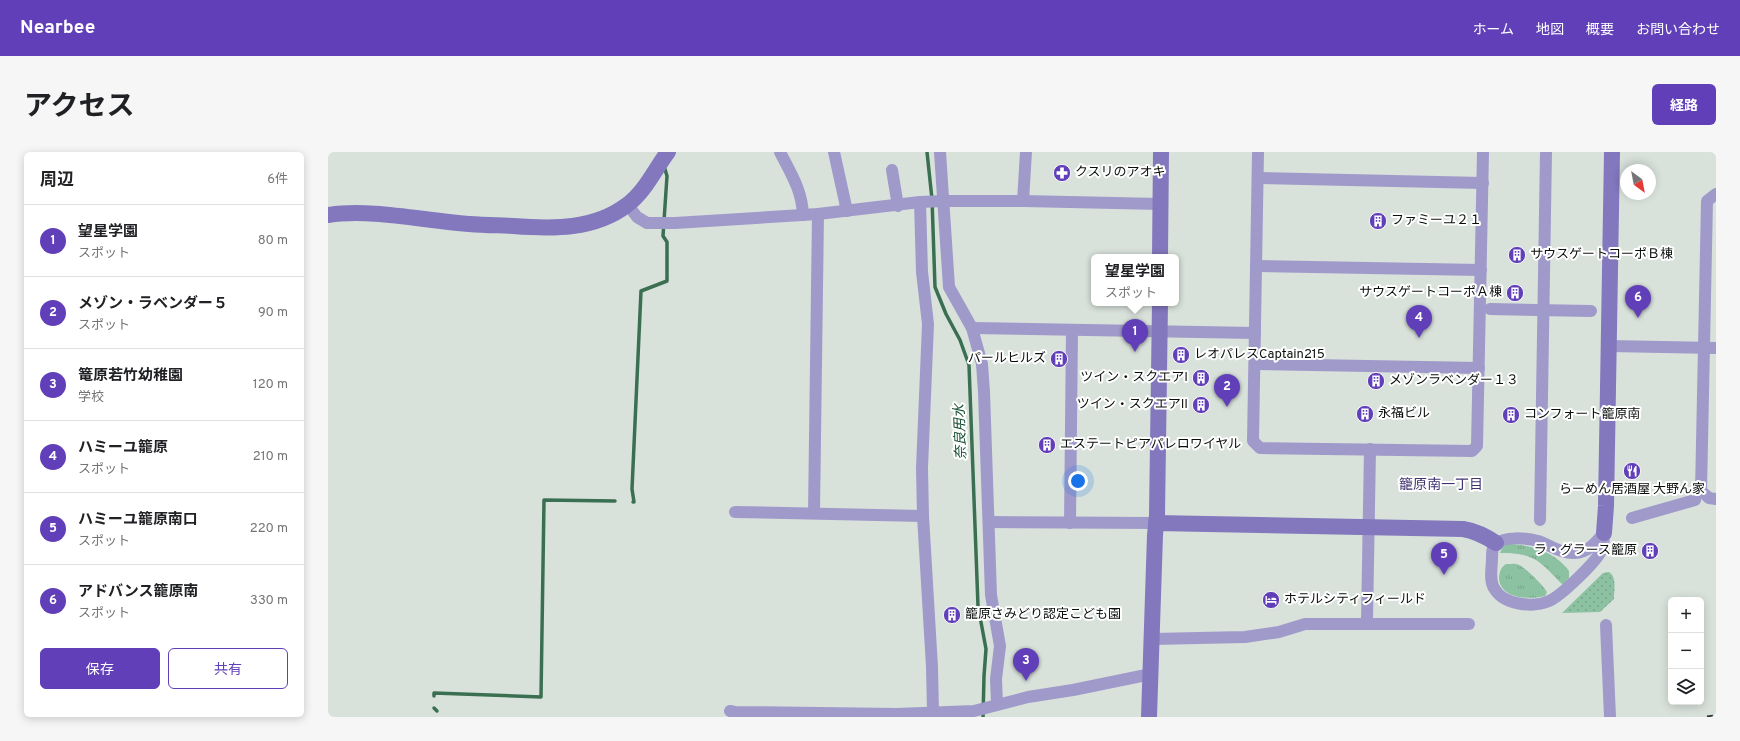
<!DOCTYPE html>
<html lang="ja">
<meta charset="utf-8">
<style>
:root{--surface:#fff;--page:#f6f6f6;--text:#202124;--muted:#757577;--line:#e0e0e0;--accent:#603fb8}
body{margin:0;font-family:Overpass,"Noto Sans JP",sans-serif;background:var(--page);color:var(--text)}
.controls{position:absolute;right:12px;bottom:12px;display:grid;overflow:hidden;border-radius:6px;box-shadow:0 2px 10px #0003}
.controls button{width:36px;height:36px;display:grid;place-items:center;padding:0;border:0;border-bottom:1px solid var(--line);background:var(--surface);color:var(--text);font:20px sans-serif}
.compass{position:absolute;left:1292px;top:12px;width:36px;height:36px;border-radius:50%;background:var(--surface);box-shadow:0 2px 10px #0003;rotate:148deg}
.you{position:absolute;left:750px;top:329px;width:14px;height:14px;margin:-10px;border:3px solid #fff;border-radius:50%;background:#1a73e8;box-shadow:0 0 0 6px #1a73e833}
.badge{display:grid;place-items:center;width:26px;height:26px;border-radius:50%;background:var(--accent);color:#fff;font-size:13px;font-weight:700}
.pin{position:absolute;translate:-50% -33px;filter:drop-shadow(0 1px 2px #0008)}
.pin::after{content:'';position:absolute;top:21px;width:14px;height:12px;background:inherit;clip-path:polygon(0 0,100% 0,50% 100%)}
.popup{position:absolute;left:763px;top:102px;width:88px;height:52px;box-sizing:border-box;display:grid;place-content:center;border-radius:6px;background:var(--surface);filter:drop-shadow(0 1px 3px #0005);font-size:13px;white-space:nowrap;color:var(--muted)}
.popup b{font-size:15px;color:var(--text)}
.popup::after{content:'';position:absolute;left:50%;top:100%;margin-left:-8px;border:8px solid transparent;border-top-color:var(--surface)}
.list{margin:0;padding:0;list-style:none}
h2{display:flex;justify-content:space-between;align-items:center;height:52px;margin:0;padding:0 16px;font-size:17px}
h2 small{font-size:13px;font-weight:400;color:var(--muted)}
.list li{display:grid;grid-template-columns:26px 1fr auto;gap:12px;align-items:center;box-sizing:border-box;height:72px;padding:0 16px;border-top:1px solid var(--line)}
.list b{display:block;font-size:15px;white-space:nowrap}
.list p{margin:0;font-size:13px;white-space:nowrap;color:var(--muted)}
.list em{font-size:13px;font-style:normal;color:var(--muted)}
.actions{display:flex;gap:8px;padding:12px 16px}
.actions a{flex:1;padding:9px 0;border:1px solid var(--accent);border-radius:6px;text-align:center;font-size:14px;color:var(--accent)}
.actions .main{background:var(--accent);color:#fff}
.icon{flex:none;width:22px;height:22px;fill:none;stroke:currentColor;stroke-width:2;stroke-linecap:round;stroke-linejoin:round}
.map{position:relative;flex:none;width:1388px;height:565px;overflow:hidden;border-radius:6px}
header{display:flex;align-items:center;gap:24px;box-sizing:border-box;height:56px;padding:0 20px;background:var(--accent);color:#fff}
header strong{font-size:19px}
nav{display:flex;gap:22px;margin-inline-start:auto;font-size:14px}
.intro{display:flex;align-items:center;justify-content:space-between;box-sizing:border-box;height:96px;padding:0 24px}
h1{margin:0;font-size:28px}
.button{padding:10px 18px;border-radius:6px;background:var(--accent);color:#fff;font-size:14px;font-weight:700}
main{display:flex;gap:24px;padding:0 24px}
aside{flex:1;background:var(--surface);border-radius:6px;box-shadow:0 2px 10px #0003}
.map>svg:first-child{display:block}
.grass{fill:url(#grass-tufts)}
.park{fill:url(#park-dots)}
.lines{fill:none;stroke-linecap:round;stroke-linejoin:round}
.stream{stroke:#3b6f51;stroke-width:3.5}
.street{stroke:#a09acb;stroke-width:12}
.secondary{stroke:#8378be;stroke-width:16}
.rail{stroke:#313633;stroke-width:3;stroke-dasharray:6 3;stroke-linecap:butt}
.labels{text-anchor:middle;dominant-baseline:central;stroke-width:4;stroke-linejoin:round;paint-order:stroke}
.poi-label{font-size:13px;fill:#0a0e0b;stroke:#fff;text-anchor:start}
.water-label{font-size:14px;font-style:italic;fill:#185033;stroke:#fff}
.neighbourhood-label{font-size:14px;fill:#403470;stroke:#fff}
</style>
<header>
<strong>Nearbee</strong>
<nav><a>ホーム</a><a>地図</a><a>概要</a><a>お問い合わせ</a></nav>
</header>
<div class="intro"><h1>アクセス</h1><a class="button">経路</a></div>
<main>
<aside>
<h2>周辺<small>6件</small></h2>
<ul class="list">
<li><span class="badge">1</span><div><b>望星学園</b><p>スポット</p></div><em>80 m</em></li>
<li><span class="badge">2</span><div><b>メゾン・ラベンダー５</b><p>スポット</p></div><em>90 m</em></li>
<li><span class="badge">3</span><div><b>篭原若竹幼稚園</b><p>学校</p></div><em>120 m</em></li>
<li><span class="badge">4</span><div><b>ハミーユ籠原</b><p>スポット</p></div><em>210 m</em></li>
<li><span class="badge">5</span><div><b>ハミーユ籠原南口</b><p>スポット</p></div><em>220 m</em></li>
<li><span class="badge">6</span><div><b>アドバンス籠原南</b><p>スポット</p></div><em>330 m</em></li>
</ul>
<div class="actions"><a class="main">保存</a><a>共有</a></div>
</aside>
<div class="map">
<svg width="1388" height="565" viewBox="0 0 1388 565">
<defs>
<pattern id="grass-tufts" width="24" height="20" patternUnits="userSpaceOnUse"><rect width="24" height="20" fill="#8cc1a1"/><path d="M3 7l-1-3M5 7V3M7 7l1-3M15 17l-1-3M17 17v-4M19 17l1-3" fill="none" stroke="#77a589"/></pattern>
<pattern id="park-dots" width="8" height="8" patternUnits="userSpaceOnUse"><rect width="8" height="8" fill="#8cc1a1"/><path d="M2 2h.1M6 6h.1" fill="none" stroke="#77a589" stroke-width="1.8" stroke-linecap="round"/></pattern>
</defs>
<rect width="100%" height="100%" fill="#d8e2db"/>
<g class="grass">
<path d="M1179 392C1201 392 1228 400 1241 419V426L1235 433C1211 409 1208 401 1172 401L1175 394Z"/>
<path d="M1178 412C1183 412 1187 411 1191 413 1198 416 1216 434 1219 440L1217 444C1202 448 1171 447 1171 425 1172 419 1173 415 1178 412Z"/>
</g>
<path class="park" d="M1281 420C1289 425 1286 438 1286 447L1272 460 1234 461 1275 421Z"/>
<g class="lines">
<g class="stream">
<polyline points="599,0 604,47 607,135 618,162 632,188 641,213 650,454 658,497 656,524 655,565"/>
<polyline points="305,350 306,350 304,337 313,139 339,129 339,90 335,84 339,24 336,14"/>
<polyline points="106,544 106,541 213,545 216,348 287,349"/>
<polyline points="106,556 109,559"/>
</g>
<g class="street">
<path d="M452 0C463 22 474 38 475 63"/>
<polyline points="506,0 519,59"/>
<polyline points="612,0 621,135 644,176 654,212 656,240 663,443 672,494 668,527 669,552"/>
<polyline points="930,0 925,289 932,296 1144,299 1149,294 1155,0"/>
<polyline points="564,18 570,54"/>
<polyline points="930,26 1155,31"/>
<polyline points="1388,42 1379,49 1373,339 1381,346 1388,347"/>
<polyline points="695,49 698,0"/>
<polyline points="592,50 594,120 600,172 594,316 595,364 604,515 605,560"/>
<polyline points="300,53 309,65 319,71 347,71 490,62 592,50 616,49 695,49 832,52"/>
<polyline points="928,114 1153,118"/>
<polyline points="1162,157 1263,159"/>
<polyline points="644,176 927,181"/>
<polyline points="1281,194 1388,196"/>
<polyline points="927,212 1151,216"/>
<polyline points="407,360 595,364"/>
<polyline points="486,361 490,62"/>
<polyline points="1304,366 1367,348"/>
<polyline points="1212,368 1218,0"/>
<polyline points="661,370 828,371"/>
<polyline points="742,371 744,178"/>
<path d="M1276 381C1276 387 1276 393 1273 399 1268 410 1233 444 1221 449 1205 456 1175 453 1166 436 1161 428 1164 415 1164 406 1164 401 1164 395 1168 392 1176 384 1199 386 1210 389 1222 393 1233 402 1247 401 1260 401 1268 390 1276 381Z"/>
<polyline points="1035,472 1141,472"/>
<polyline points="1278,473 1282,565"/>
<polyline points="824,487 917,485 951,480 977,472 1035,472 1039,468 1042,297"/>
<polyline points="402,559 407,560 569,562 646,559 700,545 745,538 823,522"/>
</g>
<g class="secondary">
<path d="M0 63C37 57 84 66 121 70 142 73 164 73 185 74 225 77 266 78 299 53 317 40 327 17 340 0"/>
<polyline points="832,105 833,0"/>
<path d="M828 371 1135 377C1148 379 1157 384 1168 391"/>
<polyline points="1276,381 1278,354 1284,0"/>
<polyline points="821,565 827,383 829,363 832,151"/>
</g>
<polyline class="rail" points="1379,565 1388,564"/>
</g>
<defs>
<symbol id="pharmacy-disc" viewBox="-11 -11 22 22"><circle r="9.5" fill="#603fb8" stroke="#fff"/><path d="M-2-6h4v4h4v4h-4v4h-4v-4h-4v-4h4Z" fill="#fff"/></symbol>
<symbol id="building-disc" viewBox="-11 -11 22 22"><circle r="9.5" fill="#603fb8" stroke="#fff"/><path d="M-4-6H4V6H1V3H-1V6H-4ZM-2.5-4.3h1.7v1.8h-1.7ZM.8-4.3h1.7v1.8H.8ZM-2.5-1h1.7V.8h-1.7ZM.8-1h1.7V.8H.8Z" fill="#fff"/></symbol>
<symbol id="restaurant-disc" viewBox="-11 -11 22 22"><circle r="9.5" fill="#603fb8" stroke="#fff"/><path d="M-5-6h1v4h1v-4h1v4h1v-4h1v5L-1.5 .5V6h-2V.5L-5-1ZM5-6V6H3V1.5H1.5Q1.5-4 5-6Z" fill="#fff"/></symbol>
<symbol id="hotel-disc" viewBox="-11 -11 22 22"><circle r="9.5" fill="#603fb8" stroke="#fff"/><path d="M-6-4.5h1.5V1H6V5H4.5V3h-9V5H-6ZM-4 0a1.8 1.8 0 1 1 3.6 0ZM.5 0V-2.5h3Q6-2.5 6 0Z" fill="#fff"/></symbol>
</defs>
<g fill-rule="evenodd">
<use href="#pharmacy-disc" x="724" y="11" width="20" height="20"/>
<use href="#building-disc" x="1040" y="59" width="20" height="20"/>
<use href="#building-disc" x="1179" y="93" width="20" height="20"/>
<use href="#building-disc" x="1177" y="131" width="20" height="20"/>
<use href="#building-disc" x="843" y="193" width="20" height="20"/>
<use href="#building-disc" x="721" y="197" width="20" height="20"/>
<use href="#building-disc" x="863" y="216" width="20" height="20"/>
<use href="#building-disc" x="1038" y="219" width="20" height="20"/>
<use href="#building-disc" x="863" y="243" width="20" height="20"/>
<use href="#building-disc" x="1027" y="252" width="20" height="20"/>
<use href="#building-disc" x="1173" y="253" width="20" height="20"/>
<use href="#building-disc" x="709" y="283" width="20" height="20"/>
<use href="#restaurant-disc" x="1294" y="309" width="20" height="20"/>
<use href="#building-disc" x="1312" y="389" width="20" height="20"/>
<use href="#hotel-disc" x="933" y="438" width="20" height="20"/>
<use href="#building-disc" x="614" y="453" width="20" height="20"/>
</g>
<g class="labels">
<g class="poi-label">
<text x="747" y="21">クスリのアオキ</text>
<text x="1063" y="69">ファミーユ２１</text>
<text x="1202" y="103">サウスゲートコーポＢ棟</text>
<text x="1174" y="141" text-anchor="end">サウスゲートコーポＡ棟</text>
<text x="866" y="203">レオパレスCaptain215</text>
<text x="718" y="207" text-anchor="end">パールヒルズ</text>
<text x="860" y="226" text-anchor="end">ツイン・スクエアI</text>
<text x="1061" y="229">メゾンラベンダー１３</text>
<text x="860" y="253" text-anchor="end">ツイン・スクエアII</text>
<text x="1050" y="262">永福ビル</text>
<text x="1196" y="263">コンフォート籠原南</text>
<text x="732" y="293">エステートピアパレロワイヤル</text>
<text x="1304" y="338" text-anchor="middle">らーめん居酒屋 大野ん家</text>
<text x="1309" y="399" text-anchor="end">ラ・グラース籠原</text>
<text x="956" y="448">ホテルシティフィールド</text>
<text x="637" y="463">籠原さみどり認定こども園</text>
</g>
<g class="water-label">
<text transform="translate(633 280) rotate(-92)">奈良用水</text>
</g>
<g class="neighbourhood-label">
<text x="1113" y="333">籠原南一丁目</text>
</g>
</g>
</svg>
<div class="controls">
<button>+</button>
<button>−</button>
<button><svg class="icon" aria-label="layers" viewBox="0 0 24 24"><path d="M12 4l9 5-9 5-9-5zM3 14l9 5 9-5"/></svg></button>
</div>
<svg class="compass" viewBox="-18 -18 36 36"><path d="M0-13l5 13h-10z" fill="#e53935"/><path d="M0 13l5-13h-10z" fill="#757577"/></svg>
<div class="you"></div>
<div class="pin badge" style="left:807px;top:200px">1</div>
<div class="popup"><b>望星学園</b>スポット</div>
<div class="pin badge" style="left:899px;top:255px">2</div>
<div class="pin badge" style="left:698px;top:529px">3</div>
<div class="pin badge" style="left:1091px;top:186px">4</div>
<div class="pin badge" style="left:1116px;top:423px">5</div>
<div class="pin badge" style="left:1310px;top:166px">6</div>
</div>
</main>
